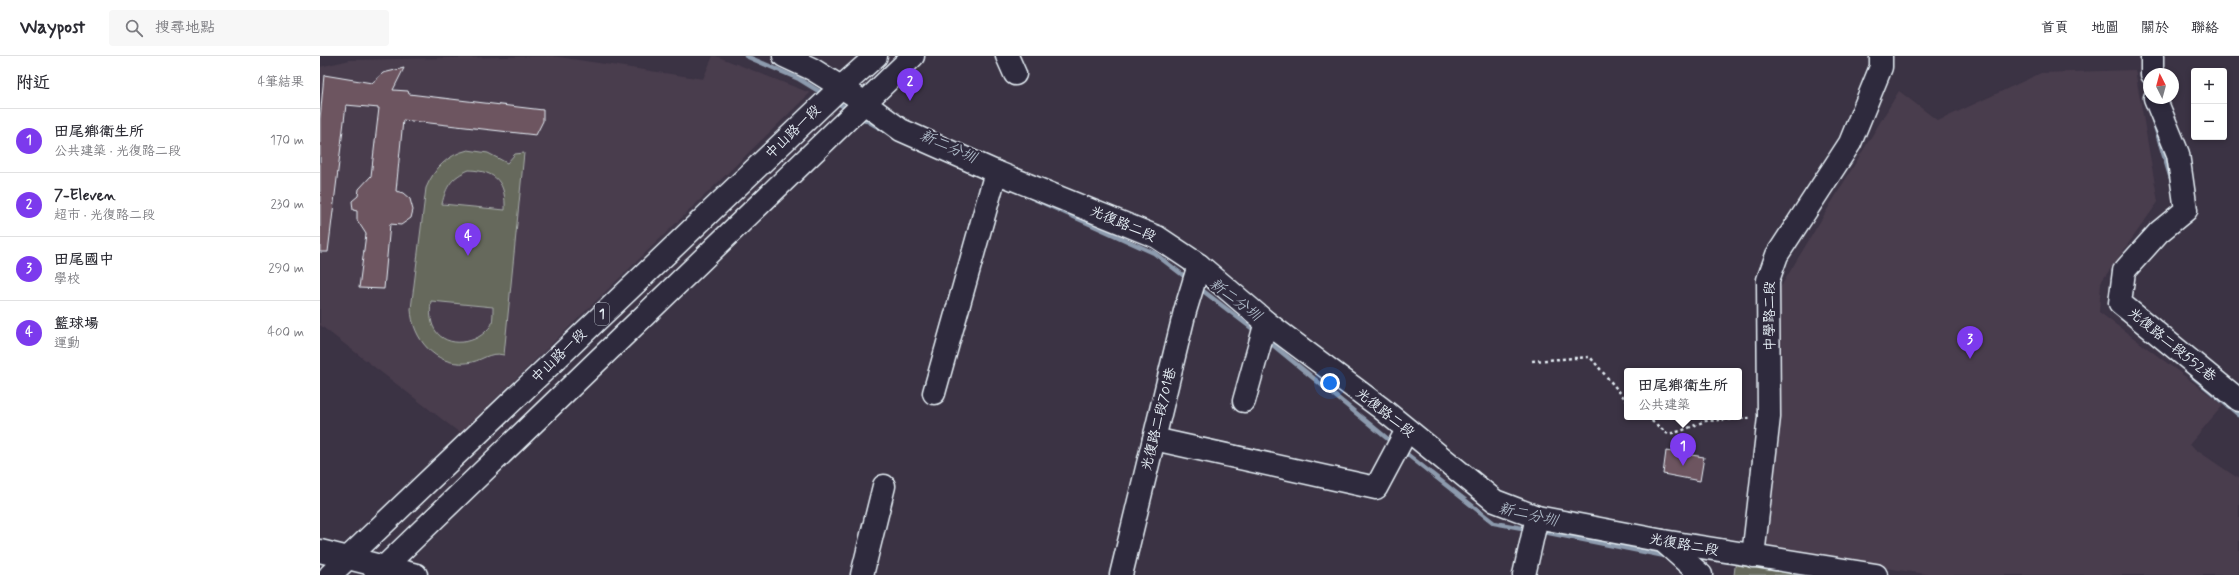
<!DOCTYPE html>
<html lang="zh-TW">
<meta charset="utf-8">
<style>
:root{--surface:#fff;--page:#f7f7f7;--text:#2b2b33;--muted:#7c7c81;--line:#e1e1e2;--accent:#7c3aed}
body{margin:0;font-family:Mynerve,"LXGW WenKai TC",sans-serif;background:var(--page);color:var(--text)}
.controls{position:absolute;right:12px;top:12px;display:grid;overflow:hidden;border-radius:4px;box-shadow:0 2px 6px #0003}
.controls button{width:36px;height:36px;display:grid;place-items:center;padding:0;border:0;border-bottom:1px solid var(--line);background:var(--surface);color:var(--text);font:20px sans-serif}
.compass{position:absolute;left:1823px;top:12px;width:36px;height:36px;border-radius:50%;background:var(--surface);box-shadow:0 2px 6px #0003;rotate:354deg}
.you{position:absolute;left:1010px;top:327px;width:14px;height:14px;margin:-10px;border:3px solid #fff;border-radius:50%;background:#1a73e8;box-shadow:0 0 0 6px #1a73e833}
.badge{display:grid;place-items:center;width:26px;height:26px;border-radius:50%;background:var(--accent);color:#fff;font-size:13px;font-weight:700}
.pin{position:absolute;translate:-50% -33px;filter:drop-shadow(0 1px 2px #0008)}
.pin::after{content:'';position:absolute;top:21px;width:14px;height:12px;background:inherit;clip-path:polygon(0 0,100% 0,50% 100%)}
.popup{position:absolute;left:1304px;top:312px;width:118px;height:52px;box-sizing:border-box;display:grid;place-content:center;border-radius:4px;background:var(--surface);filter:drop-shadow(0 1px 3px #0005);font-size:13px;white-space:nowrap;color:var(--muted)}
.popup b{font-size:15px;color:var(--text)}
.popup::after{content:'';position:absolute;left:50%;top:100%;margin-left:-8px;border:8px solid transparent;border-top-color:var(--surface)}
.list{margin:0;padding:0;list-style:none}
h2{display:flex;justify-content:space-between;align-items:center;height:52px;margin:0;padding:0 16px;font-size:17px}
h2 small{font-size:13px;font-weight:400;color:var(--muted)}
.list li{display:grid;grid-template-columns:26px 1fr auto;gap:12px;align-items:center;box-sizing:border-box;height:64px;padding:0 16px;border-top:1px solid var(--line)}
.list b{display:block;font-size:15px;white-space:nowrap}
.list p{margin:0;font-size:13px;white-space:nowrap;color:var(--muted)}
.list em{font-size:13px;font-style:normal;color:var(--muted)}
.icon{flex:none;width:22px;height:22px;fill:none;stroke:currentColor;stroke-width:2;stroke-linecap:round;stroke-linejoin:round}
.map{position:relative;flex:none;width:1919px;height:519px;overflow:hidden}
header{display:flex;align-items:center;gap:24px;box-sizing:border-box;height:56px;padding:0 20px;background:var(--surface);border-bottom:1px solid var(--line)}
header strong{font-size:19px}
nav{display:flex;gap:22px;margin-inline-start:auto;font-size:14px}
.search{width:280px;height:36px;background:var(--page);display:flex;align-items:center;gap:10px;box-sizing:border-box;padding:0 14px;border-radius:4px;color:var(--muted);font-size:15px}
main{display:flex}
aside{flex:1;background:var(--surface)}
.map>svg:first-child{display:block}
.built{fill:#4a3d4d}
.green{fill:#66695b;stroke:#a7adaa;fill-rule:evenodd}
.lines{fill:none;stroke-linecap:round;stroke-linejoin:round}
.stream{stroke:#8d9bae;stroke-width:4.5}
.building{fill:#6d5561;stroke:#e8f1f8}
.minor-casing{stroke:#e8f1f8;stroke-width:25}
.major-casing{stroke:#e8f1f8;stroke-width:25}
.path{stroke:#e8f1f8;stroke-width:2.5;stroke-dasharray:3 3;stroke-linecap:butt}
.minor{stroke:#2f2a3d;stroke-width:22}
.major{stroke:#2f2a3d;stroke-width:22}
.labels{text-anchor:middle;dominant-baseline:central;stroke-width:4;stroke-linejoin:round;paint-order:stroke}
.shield{fill:#2f2a3d;stroke:#b0b5c0;stroke-width:1}
.shield-label{font-size:13px;font-weight:bold;fill:#e8f1f8}
.street-label{font-size:14px;fill:#e8f1f8;stroke:#2f2a3d}
.water-label{font-size:15px;font-style:italic;fill:#acb8c6;stroke:#2f2a3d}
</style>
<header>
<strong>Waypost</strong>
<div class="search"><svg class="icon" aria-label="search" viewBox="0 0 24 24"><circle cx="10" cy="10" r="6"/><path d="M15 15l6 6"/></svg>搜尋地點</div>
<nav><a>首頁</a><a>地圖</a><a>關於</a><a>聯絡</a></nav>
</header>
<main>
<aside>
<h2>附近<small>4筆結果</small></h2>
<ul class="list">
<li><span class="badge">1</span><div><b>田尾鄉衛生所</b><p>公共建築 · 光復路二段</p></div><em>170 m</em></li>
<li><span class="badge">2</span><div><b>7-Eleven</b><p>超市 · 光復路二段</p></div><em>230 m</em></li>
<li><span class="badge">3</span><div><b>田尾國中</b><p>學校</p></div><em>290 m</em></li>
<li><span class="badge">4</span><div><b>籃球場</b><p>運動</p></div><em>400 m</em></li>
</ul>
</aside>
<div class="map">
<svg width="1919" height="519" viewBox="0 0 1919 519">
<rect width="100%" height="100%" fill="#3b3344"/>
<filter id="ink" filterUnits="userSpaceOnUse"><feTurbulence type="fractalNoise" baseFrequency=".025" numOctaves="2"/><feDisplacementMap in="SourceGraphic" scale="8" xChannelSelector="R" yChannelSelector="G"/><feConvolveMatrix kernelMatrix="1 2 1 2 8 2 1 2 1" color-interpolation-filters="sRGB"/></filter>
<g filter="url(#ink)">
<g class="built">
<polygon points="232,0 383,23 393,0 396,0 490,37 140,377 0,269 0,11 30,4"/>
<polygon points="1815,14 1838,146 1781,226 1779,256 1903,349 1869,389 1919,423 1919,519 1612,519 1446,494 1460,374 1457,237 1579,35 1618,65 1721,17"/>
</g>
<g class="green">
<path d="M148 94 168 97 187 107 195 98 204 97 184 299C168 295 162 306 146 307 115 310 92 282 91 253L106 132C114 113 127 99 148 94ZM149 114C177 115 186 127 185 154L122 148C126 130 132 121 149 114ZM111 245 173 251C173 256 173 262 172 267 172 269 169 272 167 274 153 290 122 292 113 270 110 262 110 254 111 245Z"/>
<polygon points="1416,503 1480,518 1479,519 1414,519"/>
</g>
<g class="lines">
<g class="stream">
<polyline points="426,0 479,23 505,39"/>
<polyline points="1825,23 1828,39"/>
<polyline points="515,45 529,54"/>
<polyline points="539,60 570,78"/>
<polyline points="1832,60 1852,126"/>
<polyline points="710,141 834,197 868,223"/>
<polyline points="878,231 938,277"/>
<polyline points="948,285 1074,388"/>
<polyline points="1871,319 1919,359"/>
<polyline points="1083,395 1174,467 1208,473"/>
<polyline points="1219,475 1345,500"/>
</g>
</g>
<g class="building">
<polygon points="84,12 73,34 88,35 89,38 223,54 223,65 216,79 83,64 76,135 83,137 90,143 93,154 91,162 81,169 70,168 64,233 39,232 46,178 37,164 37,155 33,154 32,145 38,140 39,133 51,120 59,52 26,49 8,196 0,196 0,63 4,19 52,27 63,17"/>
<polygon points="1346,395 1384,401 1380,425 1343,418"/>
</g>
<g class="lines">
<defs>
<g id="minor">
<polyline points="464,0 492,13 532,38 581,74 676,116 837,181 879,209 946,266 1061,352 1175,445 1217,461 1343,485 1556,519"/>
<polyline points="687,0 695,18"/>
<polyline points="1832,0 1832,18"/>
<polyline points="1835,42 1858,98 1866,154 1839,176 1804,215 1800,247 1919,344"/>
<polyline points="614,337 676,116"/>
<polyline points="924,345 946,266"/>
<polyline points="834,383 1056,432 1087,374"/>
<polyline points="1343,485 1381,519"/>
<polyline points="0,495 96,519"/>
<polyline points="1433,500 1449,361 1448,224 1457,199 1530,87 1561,11 1561,0"/>
<polyline points="542,519 564,430"/>
<polyline points="801,519 865,255 879,209"/>
<polyline points="1204,519 1217,461"/>
</g>
<g id="major">
<polyline points="10,519 520,32 556,0"/>
<polyline points="56,519 593,0"/>
</g>
</defs>
<use href="#minor" class="minor-casing"/>
<use href="#major" class="major-casing"/>
<g class="path">
<polyline points="1212,305 1270,301 1307,345"/>
<polyline points="1327,361 1348,378 1361,375 1385,365 1430,362"/>
</g>
<use href="#minor" class="minor"/>
<use href="#major" class="major"/>
</g>
</g>
<g class="labels">
<rect class="shield" x="275" y="247" width="14" height="22" rx="3"/>
<g class="shield-label">
<text x="282" y="258">1</text>
</g>
<g class="street-label">
<text transform="translate(473 76) rotate(-44)">中山路一段</text>
<text transform="translate(803 168) rotate(23)">光復路二段</text>
<text transform="translate(1450 260) rotate(-90)">中學路二段</text>
<text transform="translate(1852 289) rotate(39)">光復路二段552巷</text>
<text transform="translate(239 300) rotate(-44)">中山路一段</text>
<text transform="translate(1065 357) rotate(38)">光復路二段</text>
<text transform="translate(839 363) rotate(-76)">光復路二段701巷</text>
<text transform="translate(1364 489) rotate(10)">光復路二段</text>
</g>
<g class="water-label">
<text transform="translate(628 91) rotate(24)">新二分圳</text>
<text transform="translate(915 244) rotate(37)">新二分圳</text>
<text transform="translate(1208 459) rotate(13)">新二分圳</text>
</g>
</g>
</svg>
<div class="controls">
<button>+</button>
<button>−</button>
</div>
<svg class="compass" viewBox="-18 -18 36 36"><path d="M0-13l5 13h-10z" fill="#e53935"/><path d="M0 13l5-13h-10z" fill="#7c7c81"/></svg>
<div class="you"></div>
<div class="pin badge" style="left:1363px;top:410px">1</div>
<div class="popup"><b>田尾鄉衛生所</b>公共建築</div>
<div class="pin badge" style="left:590px;top:45px">2</div>
<div class="pin badge" style="left:1650px;top:303px">3</div>
<div class="pin badge" style="left:148px;top:200px">4</div>
</div>
</main>
